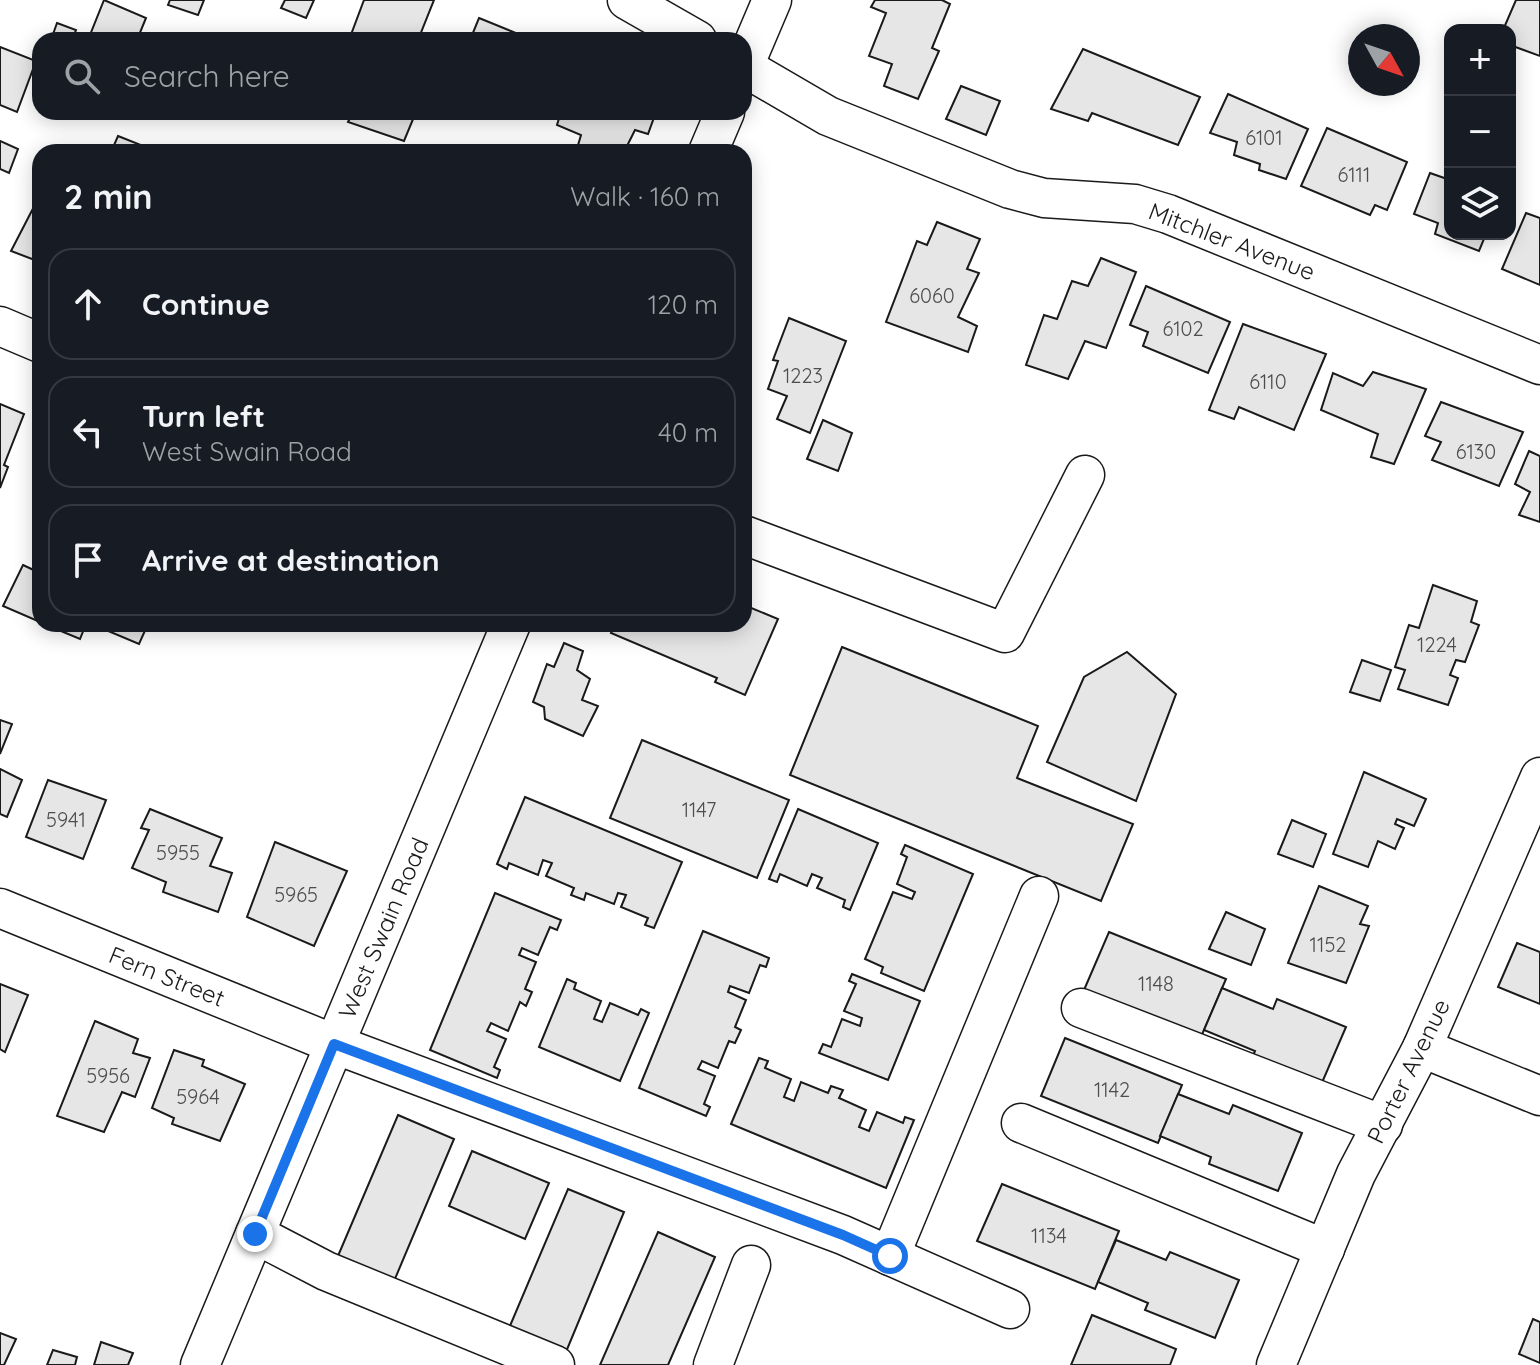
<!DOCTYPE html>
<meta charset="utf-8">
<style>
:root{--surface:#171b24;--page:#20242c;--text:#f1f3f6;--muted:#9ea1a6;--line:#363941}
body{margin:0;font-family:Quicksand,sans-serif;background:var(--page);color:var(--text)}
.controls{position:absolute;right:24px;top:24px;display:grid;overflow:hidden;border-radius:16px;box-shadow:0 4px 20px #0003}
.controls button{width:72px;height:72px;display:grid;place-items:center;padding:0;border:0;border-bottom:2px solid var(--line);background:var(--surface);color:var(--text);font:40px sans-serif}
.compass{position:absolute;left:1348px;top:24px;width:72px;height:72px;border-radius:50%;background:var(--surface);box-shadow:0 4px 20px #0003;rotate:130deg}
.stop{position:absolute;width:24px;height:24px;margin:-18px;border:6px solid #1a73e8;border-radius:50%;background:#fff}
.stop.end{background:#1a73e8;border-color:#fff;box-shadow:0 2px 8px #0008}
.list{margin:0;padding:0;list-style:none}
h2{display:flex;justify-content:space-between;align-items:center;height:104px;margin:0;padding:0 32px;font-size:34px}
h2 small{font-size:26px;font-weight:400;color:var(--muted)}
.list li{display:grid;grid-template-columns:52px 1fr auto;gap:24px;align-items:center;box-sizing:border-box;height:112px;margin:0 16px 16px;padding:0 16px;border:2px solid var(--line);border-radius:24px}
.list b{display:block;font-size:30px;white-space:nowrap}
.list p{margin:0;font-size:26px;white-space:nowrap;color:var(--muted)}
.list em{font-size:26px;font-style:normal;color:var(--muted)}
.icon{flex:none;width:44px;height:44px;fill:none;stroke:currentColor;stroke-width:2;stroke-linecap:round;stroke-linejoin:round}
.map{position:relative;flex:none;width:1540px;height:1365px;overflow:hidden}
.search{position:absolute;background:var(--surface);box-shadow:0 4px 20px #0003;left:32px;top:32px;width:720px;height:88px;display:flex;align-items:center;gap:20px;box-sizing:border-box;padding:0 28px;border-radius:24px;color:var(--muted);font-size:30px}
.panel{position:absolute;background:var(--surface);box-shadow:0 4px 20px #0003;left:32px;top:144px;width:720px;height:488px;border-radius:24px}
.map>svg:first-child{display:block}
.building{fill:#e6e6e6;stroke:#1a1a1a;stroke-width:2}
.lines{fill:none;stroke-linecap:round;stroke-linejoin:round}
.minor-casing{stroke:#1a1a1a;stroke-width:41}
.minor{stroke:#fff;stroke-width:38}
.route{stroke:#1a73e8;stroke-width:10}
.labels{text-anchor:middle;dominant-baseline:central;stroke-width:6;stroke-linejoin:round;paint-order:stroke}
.number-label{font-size:20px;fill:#4d4d4d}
.street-label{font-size:24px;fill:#1a1a1a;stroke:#fff}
</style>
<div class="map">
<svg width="1540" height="1365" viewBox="0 0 1540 1365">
<rect width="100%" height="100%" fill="#fff"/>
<g class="building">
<polygon points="104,0 146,18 137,40 88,40"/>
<polygon points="170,0 204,0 198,15 168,5"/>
<polygon points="285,0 314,0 306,18 281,8"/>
<polygon points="364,0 434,0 418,40 349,40"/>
<polygon points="875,0 942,0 950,4 932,48 939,51 918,99 884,86 892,64 869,56 886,13 871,7"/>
<polygon points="1516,0 1540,0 1540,56 1510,45 1510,30 1503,30"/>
<polygon points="479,18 533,40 470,40"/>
<polygon points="57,23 76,30 72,40 51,40"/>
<polygon points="0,47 36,61 17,112 0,105"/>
<polygon points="1083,49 1200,97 1178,145 1092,113 1088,121 1051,109"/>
<polygon points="961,86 1000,101 986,135 946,119"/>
<polygon points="1228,94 1308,129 1286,179 1259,170 1260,164 1234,155 1237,142 1210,133"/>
<polygon points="353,112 416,112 404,141 348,122"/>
<polygon points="561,112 656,112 648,134 635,130 624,152 576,152 581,135 557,125"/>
<polygon points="1327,128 1407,162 1387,210 1375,205 1370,215 1301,186"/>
<polygon points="118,136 156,151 155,152 111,152"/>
<polygon points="0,141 18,149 9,173 0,169"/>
<polygon points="1430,173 1450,180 1450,234 1486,234 1479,251 1435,234 1438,223 1414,214"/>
<polygon points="40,195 40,262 11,251"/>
<polygon points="1526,213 1540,218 1540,285 1502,269"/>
<polygon points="937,222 980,239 967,269 979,273 958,317 977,326 968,352 886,322 917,241 927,245"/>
<polygon points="1101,258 1136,272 1106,348 1085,341 1068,379 1026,365 1044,315 1057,319 1072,281 1088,286"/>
<polygon points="1146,286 1230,322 1208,373 1143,346 1148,332 1130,325"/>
<polygon points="789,318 846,341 810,433 777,419 787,396 768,389 778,361 773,360"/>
<polygon points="1243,324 1326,354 1294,430 1239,407 1234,419 1209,410"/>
<polygon points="1373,372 1426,389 1394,464 1371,457 1378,434 1321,410 1333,373 1363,386"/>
<polygon points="1441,402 1523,432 1499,486 1432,460 1441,442 1425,436"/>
<polygon points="0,404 24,414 4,465 8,467 0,488"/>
<polygon points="823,420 852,433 838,471 807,459"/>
<polygon points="1529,451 1540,456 1540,522 1519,515 1530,492 1515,484"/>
<polygon points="23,565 40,573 40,622 3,606"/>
<polygon points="1433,585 1477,601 1471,622 1479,625 1465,662 1456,660 1450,675 1458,678 1448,705 1398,689 1405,670 1395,667 1409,625 1419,628"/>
<polygon points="744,605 778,619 745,695 715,682 717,678 611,633 615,624 744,624"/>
<polygon points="44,624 86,624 80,639"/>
<polygon points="103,624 148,624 139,644 101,628"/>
<polygon points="564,643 583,651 577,670 590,679 582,700 598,706 583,736 545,719 544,707 533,702 547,664 554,667"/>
<polygon points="842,647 1038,726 1017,778 1133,824 1101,901 790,775"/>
<polygon points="1127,652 1176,694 1136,801 1047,762 1084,677"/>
<polygon points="1362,660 1391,670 1380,701 1350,692"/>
<polygon points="0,720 12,724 0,754"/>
<polygon points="642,740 789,800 757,878 610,818"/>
<polygon points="0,769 22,780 7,817 0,814"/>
<polygon points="1364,772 1426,799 1414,826 1397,819 1395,824 1404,828 1395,849 1378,841 1368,867 1333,854"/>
<polygon points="48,780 106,800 83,859 26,837"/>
<polygon points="525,797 682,862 654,928 645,925 648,918 621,907 626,895 618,893 614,904 586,893 584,900 571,895 574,888 546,876 552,863 543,860 538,875 509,863 507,869 497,864"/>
<polygon points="150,809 222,838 210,866 232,873 218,912 163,892 166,882 132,868 149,830 141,828"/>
<polygon points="798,809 878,843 850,910 843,907 845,900 817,888 822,878 812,874 807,886 780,874 777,882 769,879"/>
<polygon points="1292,820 1326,834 1313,867 1278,854"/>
<polygon points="275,842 347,871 314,946 247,917"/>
<polygon points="905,845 973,874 924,991 881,973 883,967 865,959 893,892 912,899 915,892 897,884 907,857 901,854"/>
<polygon points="1319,886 1368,906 1360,924 1369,926 1346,983 1288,963"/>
<polygon points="495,893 561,920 557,930 550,927 538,955 522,948 519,955 536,962 525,989 532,992 526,1006 520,1002 508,1031 491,1023 487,1031 506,1039 494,1067 500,1070 497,1078 430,1050"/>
<polygon points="1226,912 1265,929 1251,965 1209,949"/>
<polygon points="703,931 769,958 766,967 760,965 749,993 730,986 728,992 746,1000 735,1027 741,1030 735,1043 729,1041 718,1068 702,1061 698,1069 715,1076 704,1104 710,1107 706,1116 639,1088"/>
<polygon points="1109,932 1226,979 1201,1037 1084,990"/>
<polygon points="1517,943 1540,952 1540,1004 1498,987"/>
<polygon points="852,974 920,1001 888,1080 819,1053 823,1044 831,1047 842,1019 860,1026 862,1018 844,1011 856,984 849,981"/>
<polygon points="567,979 576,983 574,989 601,1001 594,1019 602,1022 610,1003 638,1015 641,1009 649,1013 620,1081 539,1047"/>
<polygon points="0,984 28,995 5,1052 0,1049"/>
<polygon points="1222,988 1273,1009 1277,999 1346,1027 1321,1085 1252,1058 1255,1051 1204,1030"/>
<polygon points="95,1021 138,1039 133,1053 150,1058 135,1097 122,1092 104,1132 57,1116"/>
<polygon points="1065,1038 1182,1085 1158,1143 1041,1096"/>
<polygon points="174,1050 204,1060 202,1066 245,1084 220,1141 172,1124 174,1118 152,1108"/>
<polygon points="759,1058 768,1061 765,1068 791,1079 784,1097 794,1101 801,1082 828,1093 831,1086 843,1090 839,1098 866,1110 859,1127 869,1131 877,1112 903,1123 905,1117 914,1120 886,1188 731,1124"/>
<polygon points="1178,1094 1229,1114 1233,1105 1302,1133 1278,1191 1209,1164 1211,1157 1160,1136"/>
<polygon points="398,1115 454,1139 389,1293 332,1270"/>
<polygon points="472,1151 549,1183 525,1239 449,1206"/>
<polygon points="1002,1184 1119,1231 1095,1289 977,1241"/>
<polygon points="568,1189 624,1212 561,1364 504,1340"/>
<polygon points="658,1232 715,1257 668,1365 600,1365"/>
<polygon points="1116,1240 1166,1260 1170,1252 1239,1280 1215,1338 1145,1310 1148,1303 1098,1282"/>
<polygon points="1092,1315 1176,1349 1170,1365 1071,1365"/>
<polygon points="1533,1319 1540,1322 1540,1363 1519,1354"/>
<polygon points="0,1333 16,1339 4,1365 0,1365"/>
<polygon points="101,1342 133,1353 128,1365 94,1365"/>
<polygon points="53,1350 77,1357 75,1365 47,1365"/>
</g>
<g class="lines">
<defs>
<g id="minor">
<polyline points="627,0 697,40"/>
<polyline points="744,66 772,0"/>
<polyline points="744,67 828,116 1010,189 1044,198 1135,204 1168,214 1540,365"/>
<polyline points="708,152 725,112"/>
<polyline points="0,326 40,343"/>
<polyline points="744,535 1005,633 1085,475"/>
<polyline points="0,908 334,1044 843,1235 1010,1309"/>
<polyline points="1081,1008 1383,1125"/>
<polyline points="1422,1048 1540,1096"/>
<polyline points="1021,1123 1325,1249"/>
<polyline points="255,1234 326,1271 555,1365"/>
<polyline points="890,1256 1039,896"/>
<polyline points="200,1365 511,624"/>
<polyline points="713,1365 751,1265"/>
<polyline points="1276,1365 1356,1174 1422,1048 1540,777"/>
</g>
</defs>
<use href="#minor" class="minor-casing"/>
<use href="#minor" class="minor"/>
</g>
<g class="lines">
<polyline class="route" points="255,1234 334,1044 843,1235 890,1256"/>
</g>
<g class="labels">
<g class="number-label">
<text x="1264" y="137">6101</text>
<text x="1354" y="174">6111</text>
<text x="932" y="295">6060</text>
<text x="1183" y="328">6102</text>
<text x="803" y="375">1223</text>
<text x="1268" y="381">6110</text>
<text x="1476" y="451">6130</text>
<text x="1437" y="644">1224</text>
<text x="699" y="809">1147</text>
<text x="66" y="819">5941</text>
<text x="178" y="852">5955</text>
<text x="296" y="894">5965</text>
<text x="1328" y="944">1152</text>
<text x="1156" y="983">1148</text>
<text x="108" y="1075">5956</text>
<text x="1112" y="1089">1142</text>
<text x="198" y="1096">5964</text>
<text x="1049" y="1235">1134</text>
</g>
<g class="street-label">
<text transform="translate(1232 241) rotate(21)">Mitchler Avenue</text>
<text transform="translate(383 928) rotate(-67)">West Swain Road</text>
<text transform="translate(167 976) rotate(22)">Fern Street</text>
<text transform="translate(1408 1071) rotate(-64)">Porter Avenue</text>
</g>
</g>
</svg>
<div class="controls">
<button>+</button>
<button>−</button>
<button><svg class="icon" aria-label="layers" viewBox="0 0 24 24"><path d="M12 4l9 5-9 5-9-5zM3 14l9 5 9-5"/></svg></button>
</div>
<svg class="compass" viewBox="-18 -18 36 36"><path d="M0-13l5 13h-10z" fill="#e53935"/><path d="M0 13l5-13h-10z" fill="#9ea1a6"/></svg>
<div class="stop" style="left:890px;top:1256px"></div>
<div class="stop end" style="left:255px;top:1234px"></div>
<div class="search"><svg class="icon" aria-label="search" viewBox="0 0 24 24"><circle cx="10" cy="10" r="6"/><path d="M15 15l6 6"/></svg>Search here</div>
<section class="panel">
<h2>2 min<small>Walk · 160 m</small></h2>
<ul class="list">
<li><svg class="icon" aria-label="ahead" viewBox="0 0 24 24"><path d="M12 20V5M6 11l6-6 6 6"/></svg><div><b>Continue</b></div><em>120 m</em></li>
<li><svg class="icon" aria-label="left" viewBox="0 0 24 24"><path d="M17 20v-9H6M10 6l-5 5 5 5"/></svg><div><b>Turn left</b><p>West Swain Road</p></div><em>40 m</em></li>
<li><svg class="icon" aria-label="arrive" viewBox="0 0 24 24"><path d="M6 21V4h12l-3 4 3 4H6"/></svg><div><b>Arrive at destination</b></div></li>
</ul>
</section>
</div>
